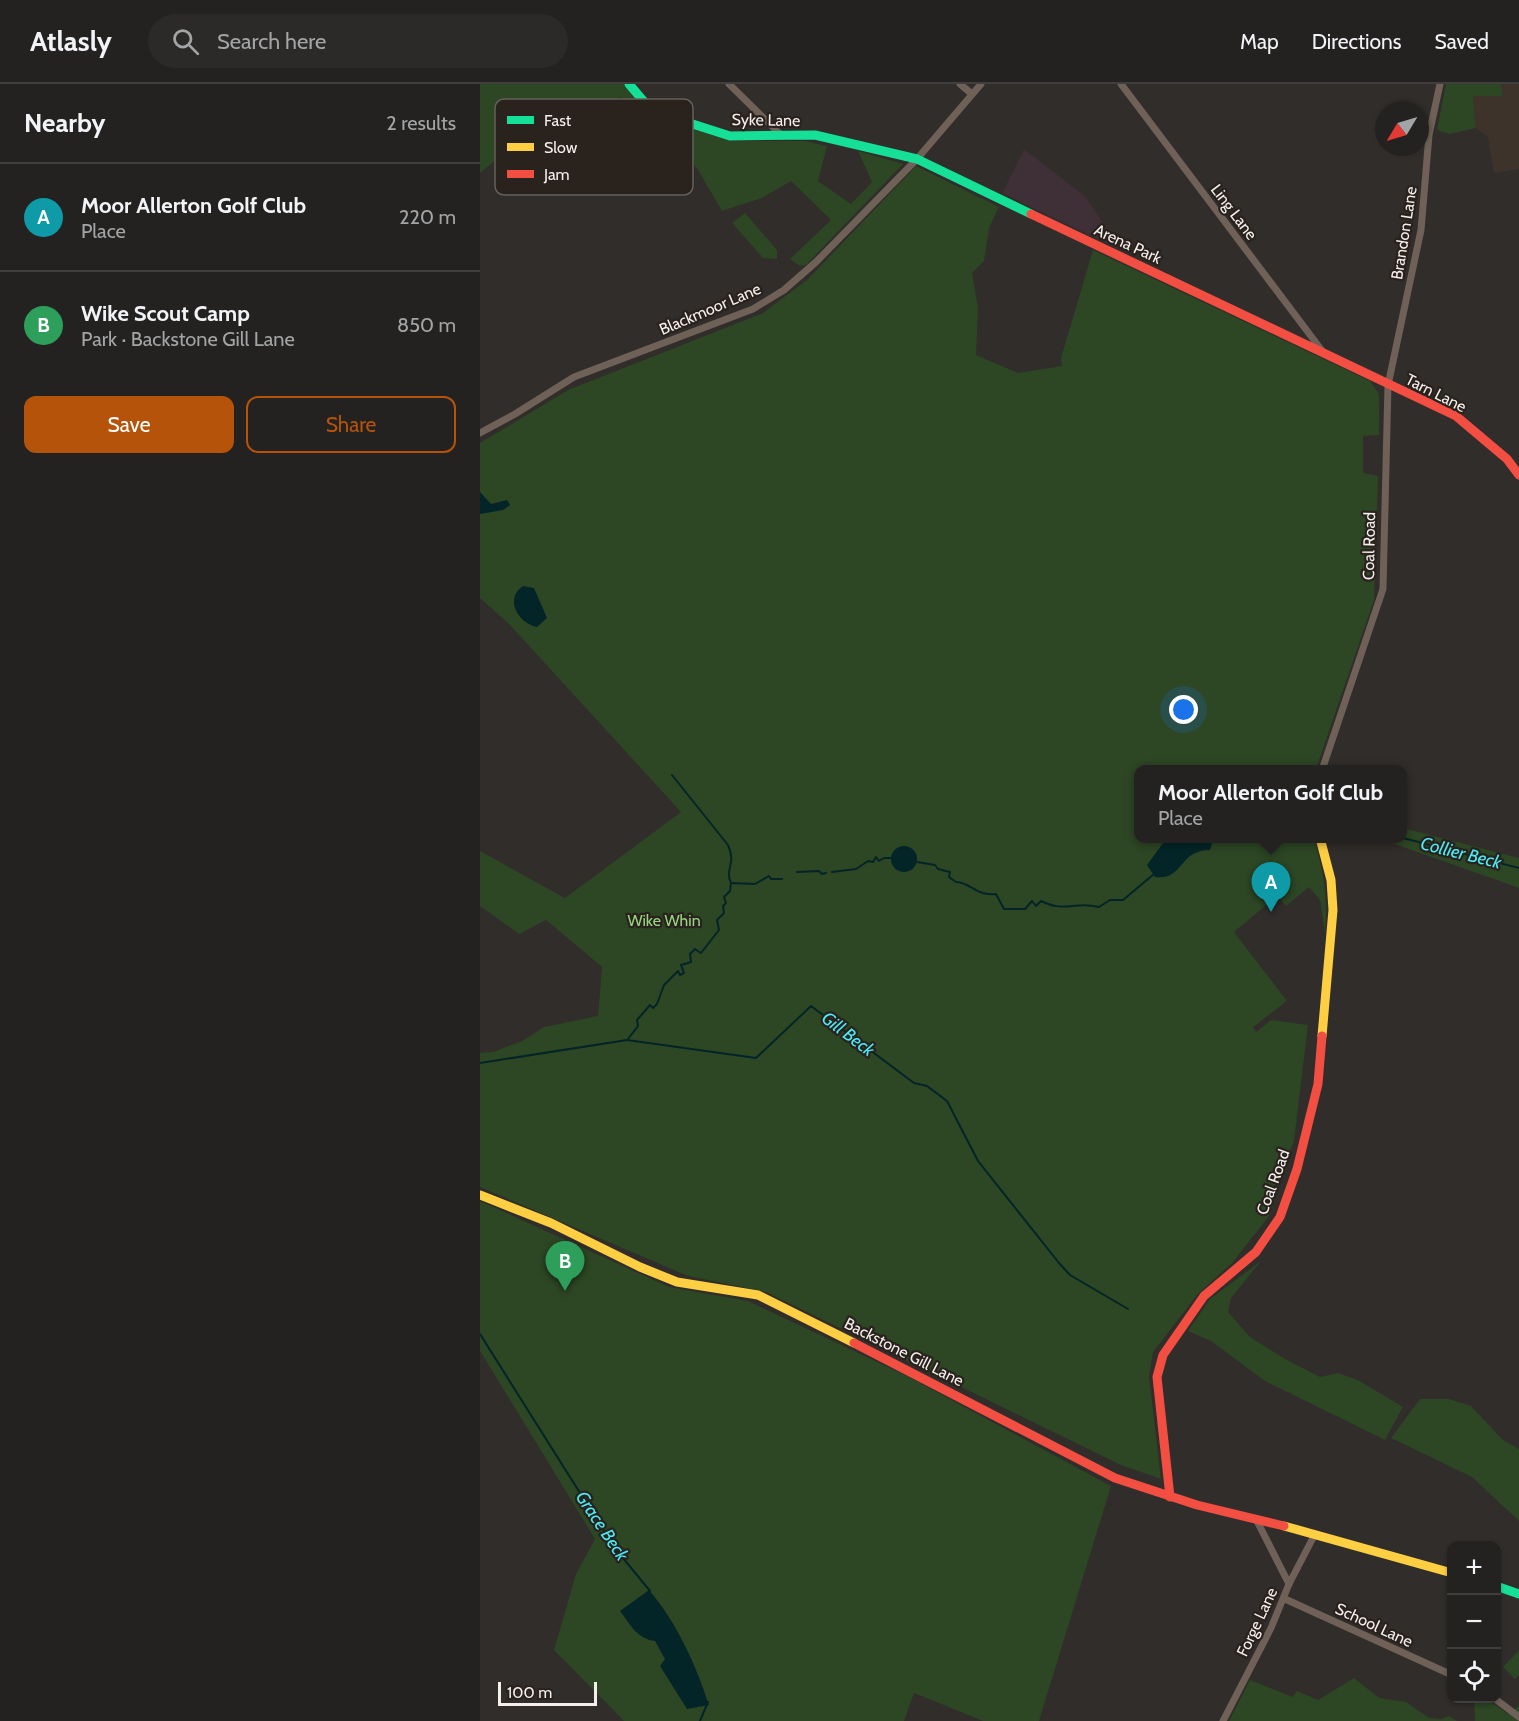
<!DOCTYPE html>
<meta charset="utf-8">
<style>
:root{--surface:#242220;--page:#2c2a29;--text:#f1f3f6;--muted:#a3a4a5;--line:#413f3e;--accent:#b45309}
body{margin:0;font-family:Cabin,sans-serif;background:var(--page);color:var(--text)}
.controls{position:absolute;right:18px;bottom:18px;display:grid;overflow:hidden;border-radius:12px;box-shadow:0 2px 4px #0004}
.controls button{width:54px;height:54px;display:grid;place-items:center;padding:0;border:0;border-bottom:2px solid var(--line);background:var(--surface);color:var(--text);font:30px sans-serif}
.compass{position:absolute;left:895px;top:18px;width:54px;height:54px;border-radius:50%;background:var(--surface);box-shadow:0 2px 4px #0004;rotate:232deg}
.scale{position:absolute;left:18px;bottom:15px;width:99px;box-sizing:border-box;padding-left:6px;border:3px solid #f4efec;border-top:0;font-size:16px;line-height:21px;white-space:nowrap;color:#f4efec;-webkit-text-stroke:4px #29221d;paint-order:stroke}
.you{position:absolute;left:704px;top:626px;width:21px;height:21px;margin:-15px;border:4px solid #fff;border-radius:50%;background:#1a73e8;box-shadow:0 0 0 9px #1a73e833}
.badge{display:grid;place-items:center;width:39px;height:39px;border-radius:50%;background:var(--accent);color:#fff;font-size:20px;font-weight:700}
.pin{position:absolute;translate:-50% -50px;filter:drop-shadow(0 2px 3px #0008)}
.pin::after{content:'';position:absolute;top:32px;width:21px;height:18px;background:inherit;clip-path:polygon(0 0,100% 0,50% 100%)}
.popup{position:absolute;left:654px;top:681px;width:273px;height:78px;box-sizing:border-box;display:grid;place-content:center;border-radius:12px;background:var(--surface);filter:drop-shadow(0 2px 4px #0005);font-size:20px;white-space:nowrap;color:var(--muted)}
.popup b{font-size:22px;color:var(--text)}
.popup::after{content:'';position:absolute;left:50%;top:100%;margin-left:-12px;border:12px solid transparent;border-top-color:var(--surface)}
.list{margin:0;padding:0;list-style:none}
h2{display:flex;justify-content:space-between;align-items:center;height:78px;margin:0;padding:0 24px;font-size:26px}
h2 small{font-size:20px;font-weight:400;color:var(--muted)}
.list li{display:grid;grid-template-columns:39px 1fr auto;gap:18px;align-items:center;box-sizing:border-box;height:108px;padding:0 24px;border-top:2px solid var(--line)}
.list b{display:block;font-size:22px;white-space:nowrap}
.list p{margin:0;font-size:20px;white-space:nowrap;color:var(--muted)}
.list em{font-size:20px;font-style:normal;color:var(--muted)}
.actions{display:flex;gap:12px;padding:18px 24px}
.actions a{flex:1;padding:14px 0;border:2px solid var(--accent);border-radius:12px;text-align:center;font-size:21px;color:var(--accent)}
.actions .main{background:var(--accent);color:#fff}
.icon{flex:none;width:33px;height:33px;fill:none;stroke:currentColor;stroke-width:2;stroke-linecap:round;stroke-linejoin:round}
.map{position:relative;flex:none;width:1039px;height:1637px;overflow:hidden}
header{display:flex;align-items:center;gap:36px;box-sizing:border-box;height:84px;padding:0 30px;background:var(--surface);border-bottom:2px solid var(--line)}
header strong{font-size:28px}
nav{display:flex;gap:33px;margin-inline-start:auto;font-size:21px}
.search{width:420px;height:54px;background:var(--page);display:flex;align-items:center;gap:15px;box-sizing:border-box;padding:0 21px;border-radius:33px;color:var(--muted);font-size:22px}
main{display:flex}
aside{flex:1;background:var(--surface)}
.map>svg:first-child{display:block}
.commercial{fill:#3f2f36}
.built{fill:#3e332b}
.green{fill:#2d4624}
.water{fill:#042527}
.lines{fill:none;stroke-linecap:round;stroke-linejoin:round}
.stream{stroke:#042527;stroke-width:2}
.street{stroke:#6f6157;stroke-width:7}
.fast{stroke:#16e098;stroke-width:9}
.slow{stroke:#ffcf43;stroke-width:9}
.jam{stroke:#f24e42;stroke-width:9}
.labels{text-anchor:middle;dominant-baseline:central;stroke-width:4.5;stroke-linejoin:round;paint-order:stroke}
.street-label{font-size:16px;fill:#f4efec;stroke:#29221d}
.park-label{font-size:16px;fill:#97d682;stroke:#29221d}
.water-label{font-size:18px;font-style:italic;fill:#49ebf7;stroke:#29221d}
.key{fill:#29221d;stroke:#66605b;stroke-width:1.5}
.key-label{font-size:16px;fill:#f4efec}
</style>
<header>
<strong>Atlasly</strong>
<div class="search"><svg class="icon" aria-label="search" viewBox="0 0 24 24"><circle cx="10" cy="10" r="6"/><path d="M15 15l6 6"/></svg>Search here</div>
<nav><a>Map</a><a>Directions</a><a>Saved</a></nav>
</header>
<main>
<aside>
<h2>Nearby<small>2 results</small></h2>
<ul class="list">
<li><span class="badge" style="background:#0f9aa8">A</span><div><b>Moor Allerton Golf Club</b><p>Place</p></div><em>220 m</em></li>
<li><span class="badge" style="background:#2e9e5b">B</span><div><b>Wike Scout Camp</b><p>Park · Backstone Gill Lane</p></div><em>850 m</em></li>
</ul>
<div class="actions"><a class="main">Save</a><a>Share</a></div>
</aside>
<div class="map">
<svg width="1039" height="1637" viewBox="0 0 1039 1637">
<rect width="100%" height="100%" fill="#302d2a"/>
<polygon class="commercial" points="544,65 605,112 641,166 522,109"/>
<polygon class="built" points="1021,0 1039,0 1039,85 1014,89 1008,53 996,44 993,12 1023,12"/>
<g class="green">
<polygon points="0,0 144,0 168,29 251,57 325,57 347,62 338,97 371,120 392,98 378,67 423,80 326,181 320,182 310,175 351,136 311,97 282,114 242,127 218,86 184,42 140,13 28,66 0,89"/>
<polygon points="966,0 1021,0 1023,12 993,12 996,44 969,50 957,46"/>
<path d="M436 82 519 123 509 144 504 177 492 189 498 224 496 271 538 289 582 282 581 274 613 166 890 297 899 310V351L883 352V389L898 392 894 516 836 685 659 686V754L834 755C844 789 848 813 845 849L840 816 829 803 806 822 797 812 754 848 807 917 773 943 776 948 791 936 828 941 814 1056 789 1132 753 1178 718 1210 673 1268 669 1292 681 1395 641 1381 286 1208 208 1192 0 1103V969L13 968 42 957 64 943 118 932 122 883 66 836 39 850 0 822V767L85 814 201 728 29 540 0 514V359L88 306 283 229 328 195Z"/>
<polygon points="265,129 297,166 297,175 283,174 252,139"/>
<polygon points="923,744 1039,774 1039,804 901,755 923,754"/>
<polygon points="0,1117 189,1203 268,1217 427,1292 631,1402 559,1637 503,1637 434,1609 424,1637 144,1637 74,1566 96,1490 115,1455 0,1267"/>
<polygon points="781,1177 751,1214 748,1228 770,1253 805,1275 840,1293 858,1289 878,1296 923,1323 905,1356 785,1297 731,1257 708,1247 730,1215"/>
<polygon points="940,1315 969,1315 991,1322 1022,1355 1039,1365 1039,1437 992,1393 911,1354"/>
<polygon points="1039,1566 1039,1591 1035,1595 1023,1583"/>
<polygon points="874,1594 899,1614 926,1618 949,1634 961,1635 969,1632 977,1637 749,1637 770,1596 813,1613 817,1607 838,1616"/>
<polygon points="994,1615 1007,1615 1028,1630 1039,1622 1039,1637 995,1637"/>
</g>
<g class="water">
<polygon points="0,408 11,420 27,416 30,421 23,426 0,430"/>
<path d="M43 502 54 504 67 534 57 543C38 539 24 515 43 502Z"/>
<path d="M686 755 734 754 730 766C698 766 704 797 675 793L667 781Z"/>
<circle cx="424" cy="775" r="13"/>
<path d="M169 1506C197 1539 215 1579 229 1621L207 1625 180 1582 185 1575 175 1557C157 1555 150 1540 140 1527Z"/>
</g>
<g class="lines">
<g class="stream">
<path d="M192 691 248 761C257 781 244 785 251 799"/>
<polyline points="923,754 1039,784"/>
<path d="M437 778 455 781 458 785 470 788 469 793 476 798C490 798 495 812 516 810L524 825H545L552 817 556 822 561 817C585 829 594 817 619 823L630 816H643L674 790"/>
<polyline points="317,788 339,787 342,790 346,789"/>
<polyline points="352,788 376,785 388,777 393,778 396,773 399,777 404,774 411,774"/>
<polyline points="148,955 158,942 157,936 170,921 173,924 177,920 184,901 198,887 200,891 204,889 201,881 211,878 210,870 215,865 221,869 239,846 237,836 244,829 243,822 246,819 244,813 250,807 251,799 275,800 289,792 291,795 302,795"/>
<polyline points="0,979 147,956 276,974 331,922 434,999 447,1002 467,1017 498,1077 579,1179 590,1191 648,1225"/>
<polyline points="0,1250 134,1463 170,1507"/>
<polyline points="220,1637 228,1618"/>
</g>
<g class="street">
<polyline points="249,0 302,52"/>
<polyline points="480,0 492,10"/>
<polyline points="641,0 843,268"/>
<polyline points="0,349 35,330 94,293 273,225 304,206 336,178 437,75 501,0"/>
<polyline points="842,686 903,505 908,301 941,146 949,51 960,0"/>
<polyline points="776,1435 809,1500"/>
<polyline points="805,1515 972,1591"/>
<polyline points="1014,1614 1039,1633"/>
<polyline points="743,1637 791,1544 809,1500 835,1450"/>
</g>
<g class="fast">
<polyline points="149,0 172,27 250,52 335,51 437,75 551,130"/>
<polyline points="1016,1502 1039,1510"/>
</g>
<g class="slow">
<polyline points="840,754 851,796 853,826 842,952"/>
<polyline points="0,1111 71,1139 160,1183 197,1198 278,1211 374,1259"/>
<polyline points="804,1442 972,1489"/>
</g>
<g class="jam">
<polyline points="551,130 976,332 1027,375 1039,391"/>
<polyline points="374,1259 635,1394 717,1421 804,1442"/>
<polyline points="690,1413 677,1293 683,1271 724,1212 776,1168 800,1133 817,1085 838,1000 842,952"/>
</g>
</g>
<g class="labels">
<g class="street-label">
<text transform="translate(286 36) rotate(1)">Syke Lane</text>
<text transform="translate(754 128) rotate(53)">Ling Lane</text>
<text transform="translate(924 149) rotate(-81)">Brandon Lane</text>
<text transform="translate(648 160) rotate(25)">Arena Park</text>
<text transform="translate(230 225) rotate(-23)">Blackmoor Lane</text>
<text transform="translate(956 309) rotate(27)">Tarn Lane</text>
<text transform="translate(889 462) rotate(-89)">Coal Road</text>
<text transform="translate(793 1098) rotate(-70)">Coal Road</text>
<text transform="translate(424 1268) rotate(27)">Backstone Gill Lane</text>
<text transform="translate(777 1538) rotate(-65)">Forge Lane</text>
<text transform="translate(894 1541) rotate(25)">School Lane</text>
</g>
<g class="park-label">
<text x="184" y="836">Wike Whin</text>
</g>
<g class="water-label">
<text transform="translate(981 769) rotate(14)">Collier Beck</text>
<text transform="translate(368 950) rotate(37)">Gill Beck</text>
<text transform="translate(122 1442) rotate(56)">Grace Beck</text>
</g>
</g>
<rect x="15" y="15" width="198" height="96" rx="9" class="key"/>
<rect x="27" y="32" width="27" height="8" fill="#16e098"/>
<rect x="27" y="59" width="27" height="8" fill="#ffcf43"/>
<rect x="27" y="86" width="27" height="8" fill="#f24e42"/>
<g class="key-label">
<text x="64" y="42">Fast</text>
<text x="64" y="69">Slow</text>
<text x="64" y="96">Jam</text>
</g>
</svg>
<div class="controls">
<button>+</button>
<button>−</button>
<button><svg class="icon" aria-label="locate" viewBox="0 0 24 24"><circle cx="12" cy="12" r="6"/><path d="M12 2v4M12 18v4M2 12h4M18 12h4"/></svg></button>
</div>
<svg class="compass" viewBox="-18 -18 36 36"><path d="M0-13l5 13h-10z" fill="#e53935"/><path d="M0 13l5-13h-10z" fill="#a3a4a5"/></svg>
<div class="scale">100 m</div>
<div class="you"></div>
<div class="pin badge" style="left:791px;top:828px;background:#0f9aa8">A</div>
<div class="popup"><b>Moor Allerton Golf Club</b>Place</div>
<div class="pin badge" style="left:85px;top:1207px;background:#2e9e5b">B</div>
</div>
</main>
